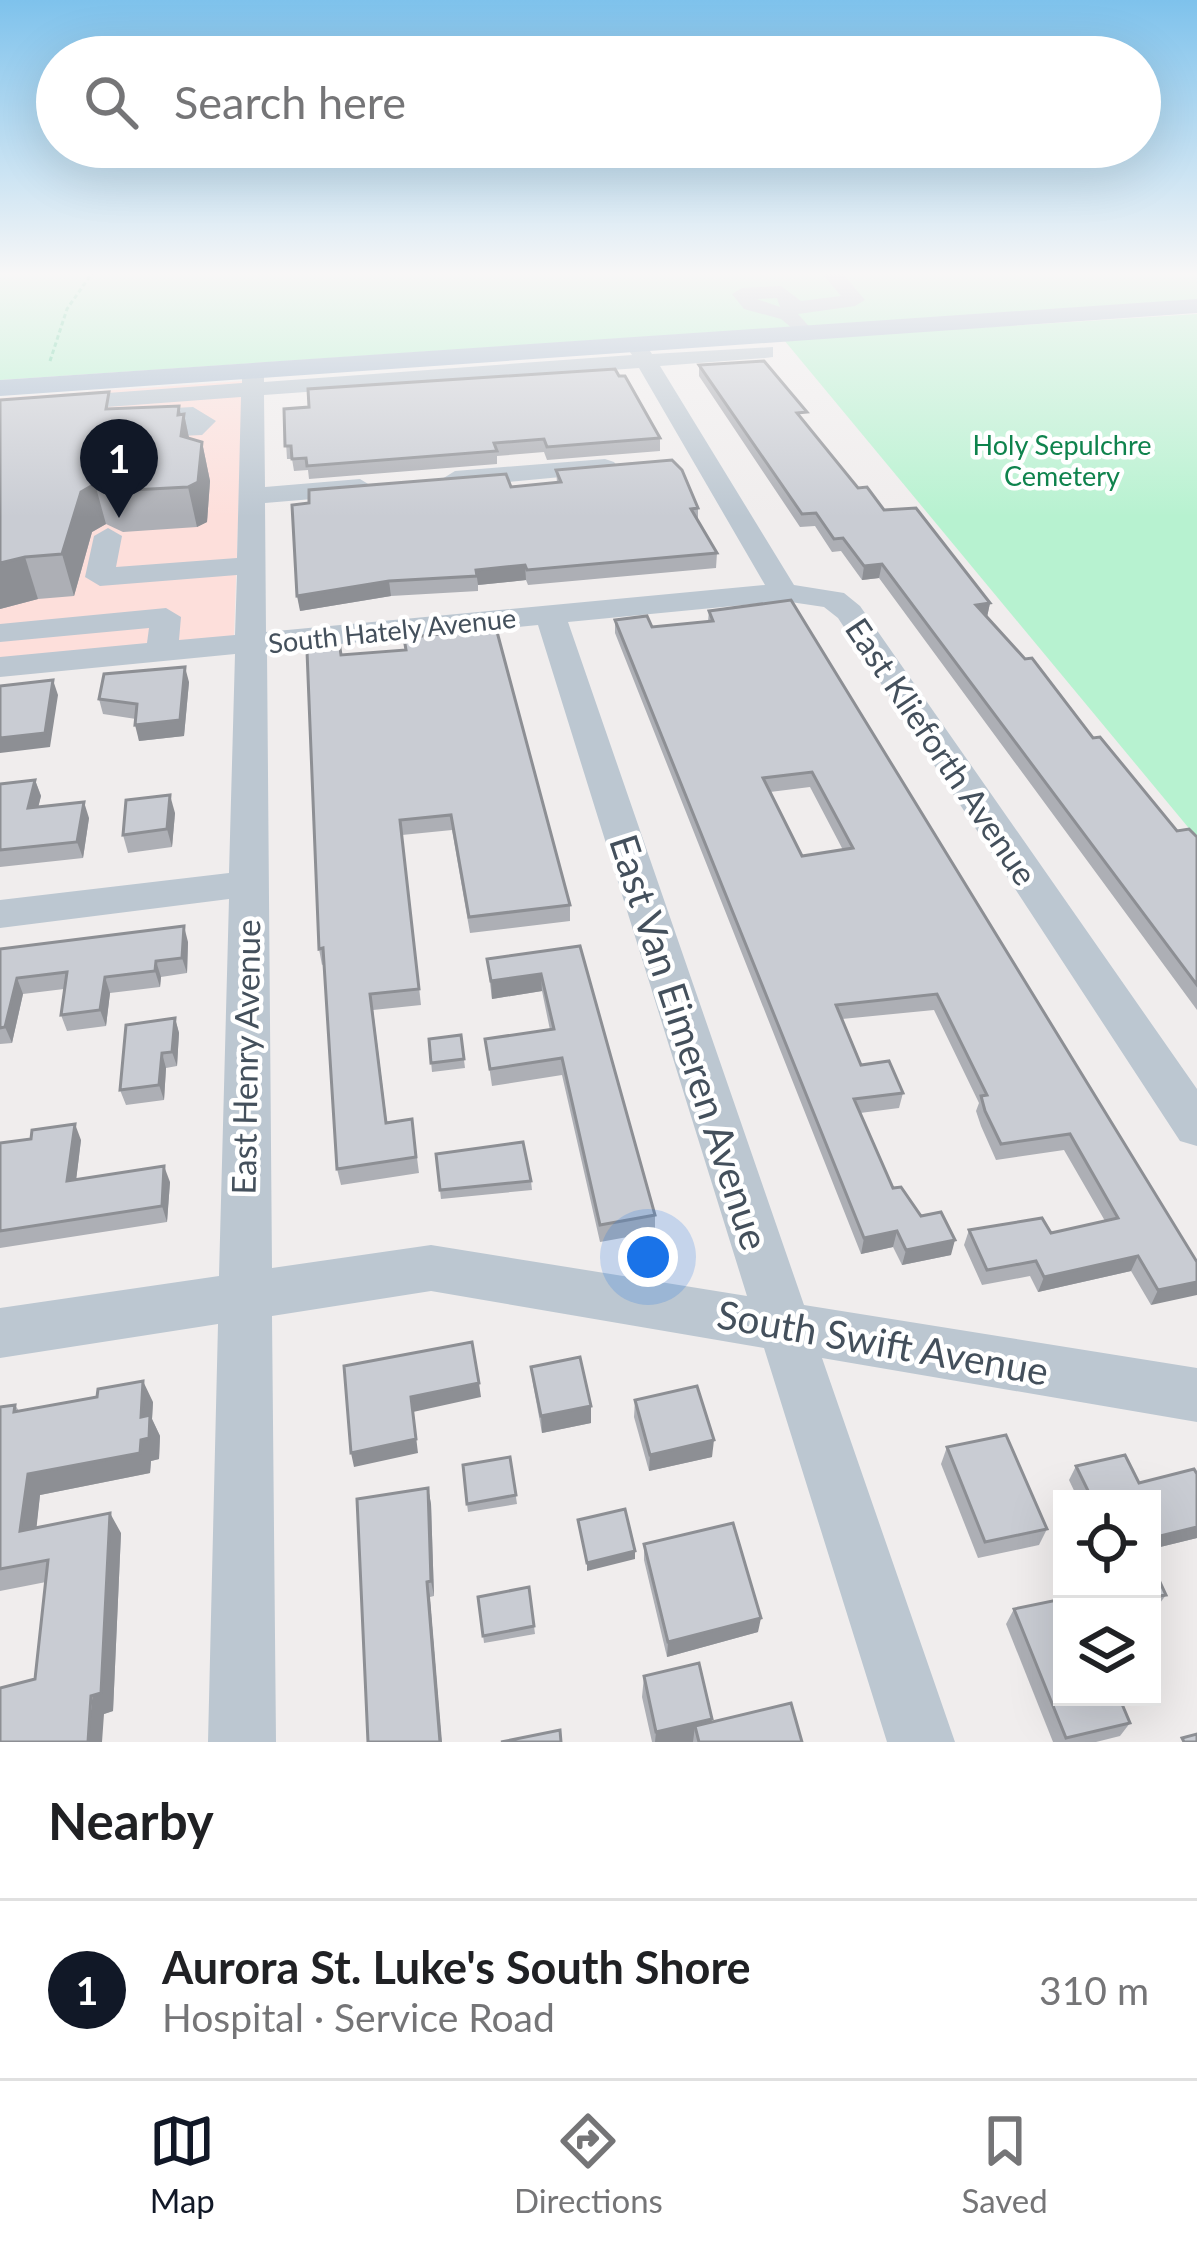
<!DOCTYPE html>
<meta charset="utf-8">
<style>
:root{--surface:#fff;--page:#f6f6f6;--text:#202124;--muted:#757577;--line:#e0e0e0;--accent:#111827}
body{margin:0;font-family:Lato,sans-serif;background:var(--page);color:var(--text)}
.controls{position:absolute;right:36px;bottom:36px;display:grid;overflow:hidden;border-radius:0px;box-shadow:0 12px 48px #0002}
.controls button{width:108px;height:108px;display:grid;place-items:center;padding:0;border:0;border-bottom:3px solid var(--line);background:var(--surface);color:var(--text);font:60px sans-serif}
.you{position:absolute;left:648px;top:1257px;width:42px;height:42px;margin:-30px;border:9px solid #fff;border-radius:50%;background:#1a73e8;box-shadow:0 0 0 18px #1a73e833}
.badge{display:grid;place-items:center;width:78px;height:78px;border-radius:50%;background:var(--accent);color:#fff;font-size:39px;font-weight:700}
.pin{position:absolute;translate:-50% -99px;filter:drop-shadow(0 3px 6px #0008)}
.pin::after{content:'';position:absolute;top:63px;width:42px;height:36px;background:inherit;clip-path:polygon(0 0,100% 0,50% 100%)}
.list{margin:0;padding:0;list-style:none}
h2{display:flex;justify-content:space-between;align-items:center;height:156px;margin:0;padding:0 48px;font-size:51px}
h2 small{font-size:39px;font-weight:400;color:var(--muted)}
.list li{display:grid;grid-template-columns:78px 1fr auto;gap:36px;align-items:center;box-sizing:border-box;height:180px;padding:0 48px;border-top:3px solid var(--line)}
.list b{display:block;font-size:45px;white-space:nowrap}
.list p{margin:0;font-size:39px;white-space:nowrap;color:var(--muted)}
.list em{font-size:39px;font-style:normal;color:var(--muted)}
.icon{flex:none;width:66px;height:66px;fill:none;stroke:currentColor;stroke-width:2;stroke-linecap:round;stroke-linejoin:round}
.map{position:relative;flex:none;width:1197px;height:1742px;overflow:hidden}
.search{position:absolute;background:var(--surface);box-shadow:0 12px 48px #0002;left:36px;right:36px;top:36px;height:132px;display:flex;align-items:center;gap:30px;box-sizing:border-box;padding:0 42px;border-radius:66px;color:var(--muted);font-size:45px}
.sheet{height:336px;background:var(--surface)}
nav{display:flex;justify-content:space-around;align-items:center;box-sizing:border-box;height:168px;border-top:3px solid var(--line);background:var(--surface);font-size:33px;color:var(--muted)}
nav a{display:grid;justify-items:center;gap:6px}
nav .on{color:var(--accent)}
.map>svg:first-child{display:block}
.medical{fill:#fddfdb}
.green{fill:#b7f2d0}
.lines{fill:none;stroke-linecap:round;stroke-linejoin:round}
.path{stroke:#6dd3a4;stroke-width:3;stroke-dasharray:4.5 3;stroke-linecap:butt}
.minor{fill:#bcc7d1;fill-rule:evenodd}
.major{fill:#aabccf;fill-rule:evenodd}
.wall{fill:#adafb5;fill-rule:evenodd}
.shaded-wall{fill:#8d8f94}
.building{fill:#c9ccd3;stroke:#8d8f94;stroke-width:3;fill-rule:evenodd}
.labels{text-anchor:middle;dominant-baseline:central;stroke-width:9;stroke-linejoin:round;paint-order:stroke}
.far-park-label{font-size:27px;fill:#0f834d;stroke:#fff}
.far-street-label{font-size:27px;fill:#44505c;stroke:#fff}
.street-label{font-size:33px;fill:#44505c;stroke:#fff}
.near-street-label{font-size:39px;fill:#44505c;stroke:#fff}
</style>
<div class="map">
<svg width="1197" height="1742" viewBox="0 0 1197 1742">
<rect width="100%" height="100%" fill="#f0eded"/>
<polygon class="medical" points="243,381 234,637 0,660 0,398"/>
<g class="green">
<polygon points="0,273 1197,273 1197,300 0,380"/>
<polygon points="1197,314 1197,838 784,340"/>
</g>
<g class="lines">
<polyline class="path" points="50,361 67,309 92,273"/>
<g class="minor">
<path d="M822 273H842L865 300 855 306 798 314 814 332 804 338 781 319 744 309 732 294 742 288 781 286 801 301 841 296ZM777 298 780 307 757 299Z"/>
<path d="M635 337 642 339 652 354 773 347V357L765 358 660 366 794 585 844 593 860 606 1197 1089V1146L1180 1141 838 618 824 607 784 601 568 622 804 1305 1197 1368V1422L822 1358 955 1742H887L764 1348 431 1291 272 1316 276 1742H208L218 1324 0 1358V1308L219 1276 229 899 0 928V900L229 873 235 654 0 677V657L147 643 149 628 0 642V624L166 608 181 617 179 640 235 635 237 575 100 586 85 577 94 536 108 528 122 536 116 567 237 558 241 397 0 415V401L242 383V371L253 364 264 371V382L632 355 624 343ZM639 368 765 585 266 632 265 503 360 495 373 487 360 479 265 487 264 395ZM538 625 747 1296 431 1245 272 1268 267 651Z"/>
<polygon points="193,407 216,421 202,435 135,438 123,431 135,424 187,423 155,423 143,416 155,409"/>
<polygon points="605,459 614,462 618,467 614,472 455,487 442,479 455,471"/>
</g>
<polygon class="major" points="1197,299 1197,313 0,396 0,380"/>
</g>
<g class="wall">
<polygon points="699,365 806,424 858,488 990,603 987,617 1093,738 1177,831 1197,837 1197,1010 879,578 862,580 841,551 832,552 815,526 800,527 699,376"/>
<polygon points="0,400 184,414 189,438 202,442 210,481 207,522 197,527 123,532 106,524 92,532 74,596 38,599 0,609"/>
<polygon points="284,409 660,438 660,451 547,460 544,452 497,456 497,464 309,479 308,470 294,471 292,459 287,459"/>
<polygon points="556,470 698,508 698,521 717,553 716,568 528,585 526,580 478,585 478,591 391,596 300,611 511,487 557,482"/>
<path d="M709 611 1197 1262 1151 1305 1131 1271 1038 1292 1030 1276 982 1285 964 1245 969 1230 1051 1233 1105 1221 1064 1150 996 1160 981 1126 976 1111 979 1103 934 1010 842 1019 861 1065 903 1093 899 1108 860 1113 893 1188 921 1216 951 1255 902 1265 893 1247 861 1254 615 633V620L652 627 708 621ZM810 787 843 850 802 856 770 792Z"/>
<polygon points="406,650 570,905 570,921 470,933 452,830 402,835 421,1005 373,1010 387,1123 412,1119 419,1173 341,1185 337,1169 324,964 322,965 319,949 341,655"/>
<polygon points="189,682 184,736 139,741 136,719 103,714 99,699"/>
<polygon points="35,780 41,796 38,807 89,818 83,858 0,867 0,784"/>
<polygon points="175,813 172,847 128,853 123,835"/>
<polygon points="188,942 187,973 161,977 160,987 110,993 106,1026 67,1031 61,1015 64,989 23,994 12,1043 0,1044 0,949"/>
<polygon points="580,946 655,1215 655,1232 600,1242 562,1075 492,1086 485,1039 550,1030 542,991 492,999 487,959"/>
<polygon points="175,1018 179,1033 177,1066 166,1068 164,1100 126,1105 120,1090"/>
<polygon points="461,1035 465,1068 432,1072 429,1039"/>
<polygon points="81,1140 76,1180 170,1182 167,1222 0,1248 0,1143"/>
<polygon points="436,1154 531,1181 532,1190 441,1199"/>
<polygon points="531,1367 591,1406 591,1423 542,1433 533,1384"/>
<polygon points="635,1400 712,1457 649,1471 634,1417"/>
<polygon points="153,1402 152,1419 160,1436 159,1459 151,1461 150,1473 40,1495 36,1528 121,1533 113,1711 104,1714 46,1582 0,1591 0,1407 15,1405 19,1411"/>
<polygon points="947,1447 1047,1529 1039,1545 978,1558 941,1464"/>
<polygon points="510,1457 517,1504 468,1512 467,1504"/>
<polygon points="1076,1466 1139,1483 1197,1474 1197,1538 1152,1549 1152,1499 1078,1499 1069,1480"/>
<polygon points="428,1488 431,1504 434,1596 430,1597 368,1742"/>
<polygon points="644,1544 758,1632 667,1657 644,1560"/>
<polygon points="1152,1565 1166,1595 1157,1607 1152,1608"/>
<polygon points="529,1587 535,1634 484,1643 478,1597"/>
<polygon points="1014,1609 1130,1723 1120,1736 1096,1742 1053,1742 1006,1624"/>
<polygon points="644,1676 711,1722 802,1742 652,1742 642,1697"/>
</g>
<g class="shaded-wall">
<polygon points="179,406 183,425 184,414 192,452 190,474 178,415"/>
<polygon points="202,442 210,481 207,522 197,527 188,487"/>
<polygon points="95,484 106,524 92,532 74,596 62,554 81,492"/>
<polygon points="25,557 38,599 0,609 0,563"/>
<polygon points="882,564 879,578 862,580 864,566"/>
<polygon points="525,565 526,580 478,585 476,570"/>
<polygon points="389,581 391,596 300,611 297,596"/>
<polygon points="990,603 987,617 976,605"/>
<polygon points="185,667 189,682 184,736 139,741 135,725"/>
<polygon points="53,680 58,695 50,747 0,753 0,738"/>
<polygon points="35,780 41,796 34,824 28,808"/>
<polygon points="170,795 175,813 172,847 167,829"/>
<polygon points="84,802 89,818 83,858 77,842"/>
<polygon points="184,926 188,942 187,973 182,958"/>
<polygon points="156,961 161,977 160,987 155,971"/>
<polygon points="541,974 542,991 492,999 491,981"/>
<polygon points="105,977 110,993 106,1026 100,1010"/>
<polygon points="17,978 23,994 12,1043 5,1027"/>
<polygon points="175,1018 179,1033 177,1066 172,1052"/>
<polygon points="162,1053 166,1068 164,1100 159,1085"/>
<polygon points="75,1124 81,1140 74,1197 67,1181"/>
<polygon points="164,1166 170,1182 167,1222 162,1206"/>
<polygon points="897,1231 893,1247 861,1254 864,1238"/>
<polygon points="955,1240 951,1255 902,1265 906,1250"/>
<polygon points="1138,1256 1131,1271 1038,1292 1044,1277"/>
<polygon points="1197,1282 1197,1295 1151,1305 1158,1290"/>
<polygon points="143,1381 153,1402 152,1419 160,1436 159,1459 151,1461 150,1473 40,1495 34,1551 20,1531 28,1474 141,1417"/>
<polygon points="479,1383 481,1397 413,1412 418,1453 354,1467 351,1453 411,1397"/>
<polygon points="591,1406 591,1423 542,1433 541,1416"/>
<polygon points="714,1440 712,1457 649,1471 650,1455"/>
<polygon points="428,1488 431,1504 434,1596 431,1581"/>
<polygon points="110,1513 121,1533 113,1711 104,1714 102,1742 88,1742"/>
<polygon points="1197,1527 1197,1538 1152,1549 1152,1538"/>
<polygon points="635,1551 635,1559 587,1571 587,1563"/>
<polygon points="427,1582 430,1597 442,1742 440,1742"/>
<polygon points="761,1618 758,1632 667,1657 668,1642"/>
<polygon points="712,1719 709,1739 695,1726 693,1742 655,1742 656,1732"/>
</g>
<g class="building">
<polygon points="764,361 807,412 797,413 858,488 867,487 884,510 916,508 990,603 976,605 1025,659 1032,658 1093,738 1100,737 1177,831 1189,829 1197,837 1197,985 882,564 864,566 843,538 834,539 816,513 802,514 699,365"/>
<polygon points="615,369 619,376 625,376 660,438 547,447 544,439 494,443 497,451 307,466 306,458 292,459 291,446 285,446 284,409 309,407 308,389"/>
<polygon points="109,392 106,409 179,406 178,415 184,414 181,436 202,442 198,482 188,487 113,491 95,484 81,492 62,554 25,557 0,563 0,400"/>
<polygon points="672,460 682,470 698,508 691,509 717,553 527,570 525,565 476,570 477,576 389,581 297,596 292,505 309,503 309,490 506,474 511,487 561,482 556,470"/>
<path d="M791 600 1197 1262V1282L1158 1290 1138 1256 1044 1277 1036 1261 987 1270 969 1230 1042 1218 1051 1233 1118 1218 1070 1134 1001 1144 985 1111 981 1096 987 1095 937 994 836 1005 861 1065 889 1061 903 1093 854 1099 893 1188 901 1187 921 1216 941 1212 955 1240 906 1250 897 1231 864 1238 615 620 647 616 652 627 713 621 709 611ZM812 772 853 848 802 856 763 778Z"/>
<polygon points="496,628 570,905 469,917 451,815 400,820 419,989 370,994 386,1123 412,1119 416,1157 337,1169 323,948 319,949 307,651 340,648 341,655 406,650 404,638"/>
<polygon points="185,667 180,720 135,725 137,704 99,699 104,674"/>
<polygon points="53,680 45,733 0,738 0,686"/>
<polygon points="35,780 28,808 84,802 77,842 0,850 0,784"/>
<polygon points="170,795 167,829 123,835 126,800"/>
<polygon points="184,926 182,958 156,961 155,971 105,977 100,1010 61,1015 67,972 17,978 5,1027 0,1028 0,949"/>
<polygon points="580,946 655,1215 600,1225 562,1058 490,1069 485,1039 554,1029 541,974 491,981 487,959"/>
<polygon points="175,1018 172,1052 162,1053 159,1085 120,1090 126,1025"/>
<polygon points="461,1035 464,1059 431,1063 429,1039"/>
<polygon points="75,1124 67,1181 164,1166 162,1206 0,1231 0,1143 31,1139 32,1130"/>
<polygon points="523,1142 531,1181 440,1190 436,1154"/>
<polygon points="472,1342 479,1383 411,1397 416,1439 351,1453 344,1366"/>
<polygon points="580,1357 591,1406 541,1416 531,1367"/>
<polygon points="143,1381 141,1417 150,1415 149,1438 141,1440 140,1453 28,1474 20,1531 110,1513 101,1693 91,1696 88,1742 0,1742 0,1688 35,1679 48,1560 0,1569 0,1407 15,1405 14,1412 97,1397 98,1389"/>
<polygon points="697,1386 714,1440 650,1455 635,1400"/>
<polygon points="1006,1435 1047,1529 985,1542 947,1447"/>
<polygon points="1125,1455 1139,1483 1194,1469 1197,1474 1197,1527 1152,1538 1152,1499 1092,1499 1076,1466"/>
<polygon points="510,1457 516,1495 467,1504 463,1465"/>
<polygon points="428,1488 431,1581 427,1582 440,1742 368,1742 357,1499"/>
<polygon points="625,1509 635,1551 587,1563 578,1520"/>
<polygon points="733,1523 761,1618 668,1642 644,1544"/>
<polygon points="1152,1565 1166,1595 1152,1597"/>
<polygon points="529,1587 534,1626 483,1636 478,1597"/>
<polygon points="1062,1599 1062,1697 1119,1697 1130,1723 1066,1738 1014,1609"/>
<polygon points="699,1663 712,1719 656,1732 644,1676"/>
<polygon points="791,1703 802,1742 699,1742 695,1726"/>
<polygon points="560,1730 561,1742 501,1742"/>
<polygon points="1197,1734 1197,1742 1184,1742 1182,1738"/>
</g>
<linearGradient id="sky" x2="0" y2="1"><stop stop-color="#7ec2ec"/><stop offset="0.53" stop-color="#f8f7f7"/><stop offset="1" stop-color="#f8f7f7" stop-opacity="0"/></linearGradient>
<rect width="1197" height="517" fill="url(#sky)"/>
<g class="labels">
<g class="far-park-label">
<text x="1062" y="444">Holy Sepulchre<tspan x="1062" dy="31">Cemetery</tspan></text>
</g>
<g class="far-street-label">
<text transform="translate(392 630) rotate(-6)">South Hately Avenue</text>
</g>
<g class="street-label">
<text transform="translate(942 751) rotate(56)">East Klieforth Avenue</text>
<text transform="translate(245 1057) rotate(-89)">East Henry Avenue</text>
</g>
<g class="near-street-label">
<text transform="translate(690 1042) rotate(72)">East Van Eimeren Avenue</text>
<text transform="translate(883 1342) rotate(10)">South Swift Avenue</text>
</g>
</g>
</svg>
<div class="controls">
<button><svg class="icon" aria-label="locate" viewBox="0 0 24 24"><circle cx="12" cy="12" r="6"/><path d="M12 2v4M12 18v4M2 12h4M18 12h4"/></svg></button>
<button><svg class="icon" aria-label="layers" viewBox="0 0 24 24"><path d="M12 4l9 5-9 5-9-5zM3 14l9 5 9-5"/></svg></button>
</div>
<div class="you"></div>
<div class="pin badge" style="left:119px;top:518px">1</div>
<div class="search"><svg class="icon" aria-label="search" viewBox="0 0 24 24"><circle cx="10" cy="10" r="6"/><path d="M15 15l6 6"/></svg>Search here</div>
</div>
<section class="sheet">
<h2>Nearby<small></small></h2>
<ul class="list">
<li><span class="badge">1</span><div><b>Aurora St. Luke's South Shore</b><p>Hospital · Service Road</p></div><em>310 m</em></li>
</ul>
</section>
<nav>
<a class="on"><svg class="icon" aria-label="map" viewBox="0 0 24 24"><path d="M3 6l6-2 6 2 6-2v14l-6 2-6-2-6 2zM9 4v14M15 6v14"/></svg>Map</a>
<a><svg class="icon" aria-label="directions" viewBox="0 0 24 24"><path d="M12 3l9 9-9 9-9-9zM9 14v-3h6M13 9l2 2-2 2"/></svg>Directions</a>
<a><svg class="icon" aria-label="saved" viewBox="0 0 24 24"><path d="M7 4h10v16l-5-4-5 4z"/></svg>Saved</a>
</nav>
